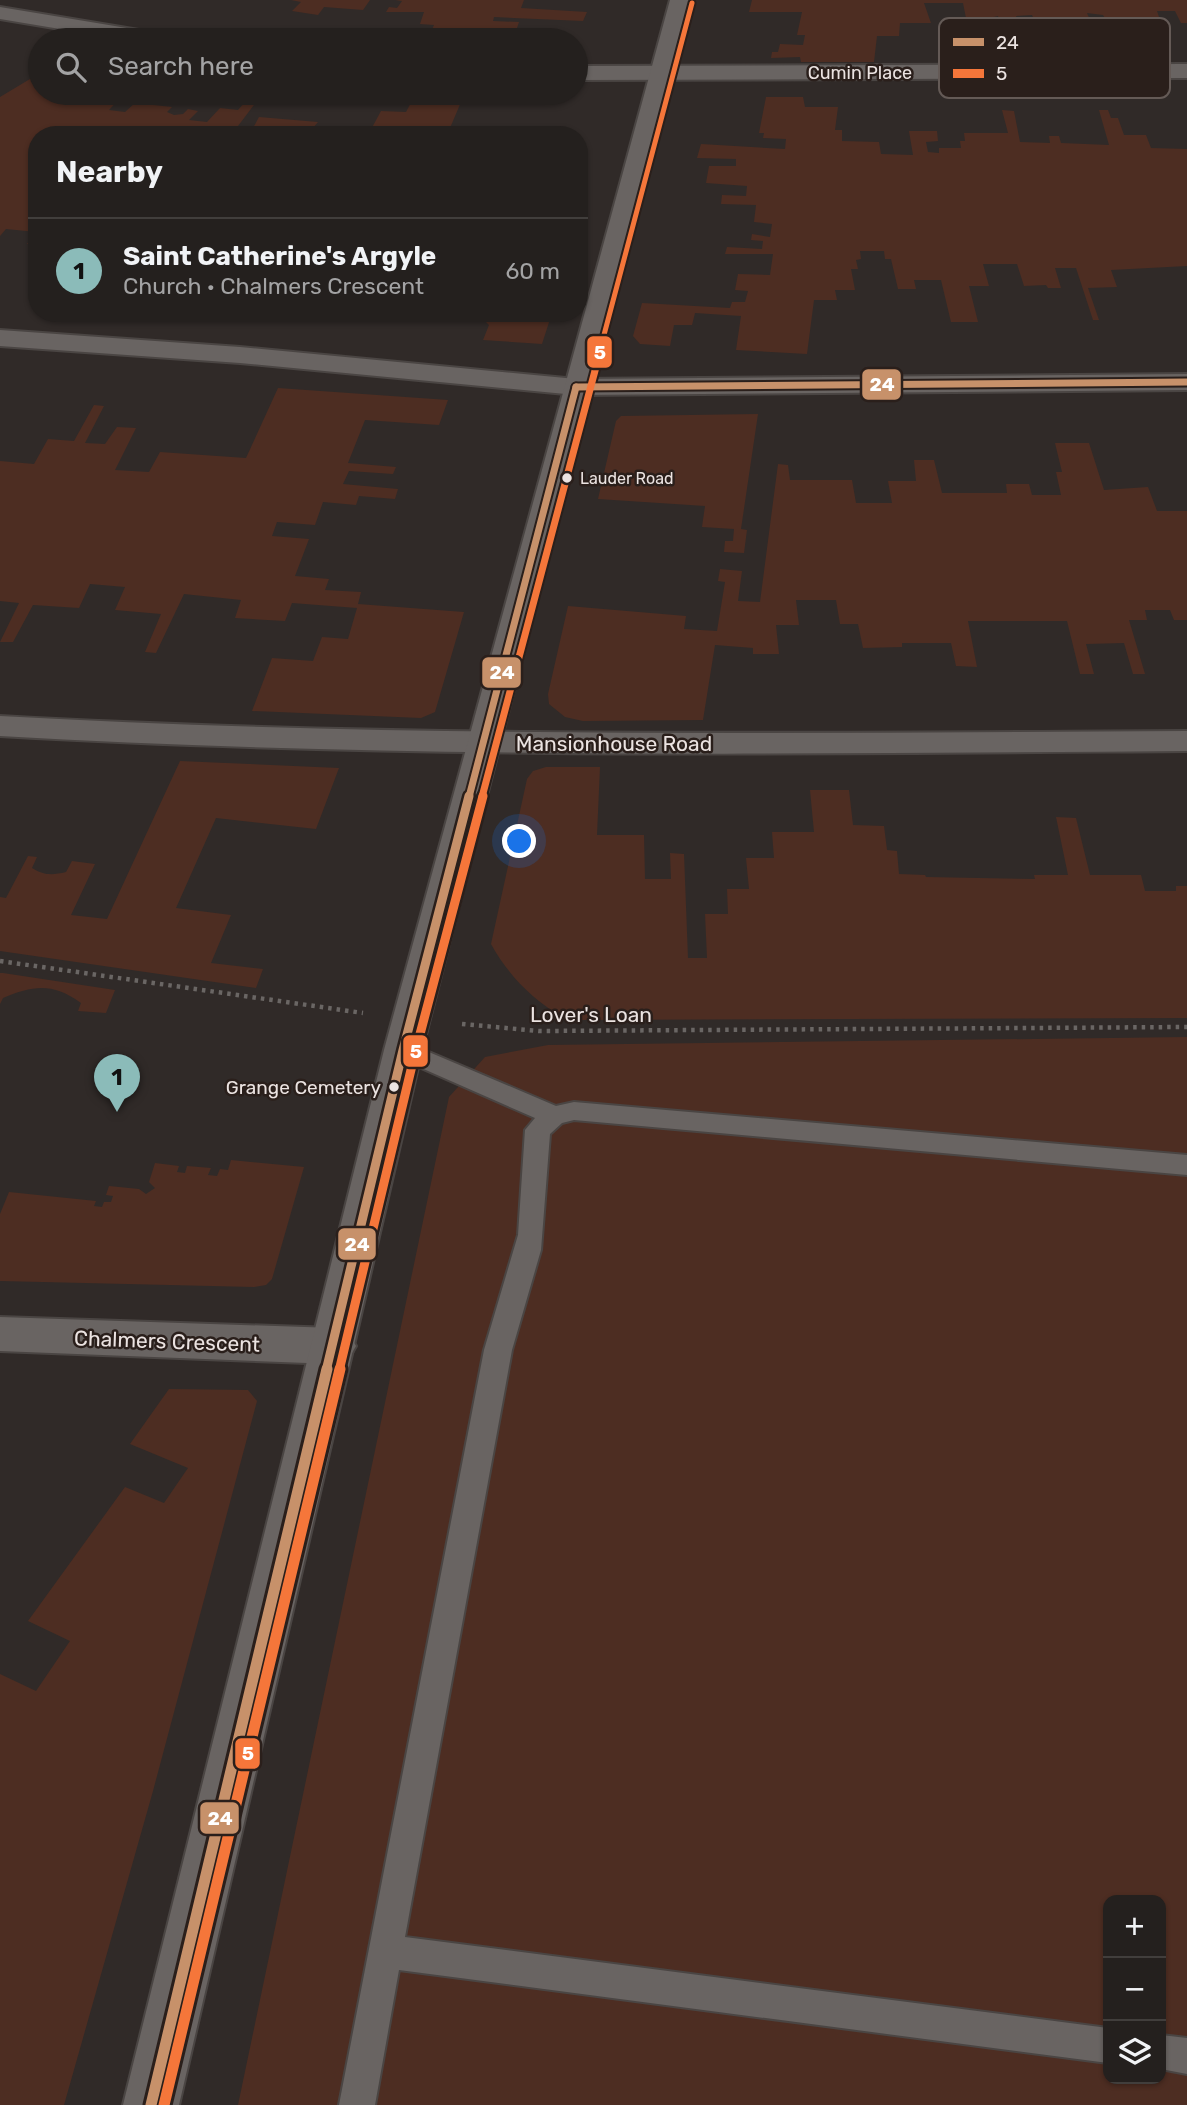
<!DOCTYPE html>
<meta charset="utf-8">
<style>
:root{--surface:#24201e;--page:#2c2827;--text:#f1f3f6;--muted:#a3a3a4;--line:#413e3c;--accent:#8bbbb9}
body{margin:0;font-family:Rubik,sans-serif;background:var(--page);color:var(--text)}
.controls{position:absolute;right:21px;bottom:21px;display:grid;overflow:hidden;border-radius:14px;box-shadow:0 2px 5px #0004}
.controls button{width:63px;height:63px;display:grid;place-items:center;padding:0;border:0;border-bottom:2px solid var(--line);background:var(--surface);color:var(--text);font:35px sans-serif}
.you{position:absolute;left:520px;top:842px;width:24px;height:24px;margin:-18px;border:5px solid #fff;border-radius:50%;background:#1a73e8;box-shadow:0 0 0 10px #1a73e833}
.badge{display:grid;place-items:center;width:46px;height:46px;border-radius:50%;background:var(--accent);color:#111;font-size:23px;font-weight:700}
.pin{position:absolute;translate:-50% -58px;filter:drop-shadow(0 2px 4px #0008)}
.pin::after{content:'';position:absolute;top:37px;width:24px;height:21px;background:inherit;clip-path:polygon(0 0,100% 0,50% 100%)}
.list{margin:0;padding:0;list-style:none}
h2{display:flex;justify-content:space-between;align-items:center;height:91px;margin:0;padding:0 28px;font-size:30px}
h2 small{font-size:23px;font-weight:400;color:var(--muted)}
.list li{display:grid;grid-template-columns:46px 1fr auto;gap:21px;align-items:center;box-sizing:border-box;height:105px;padding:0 28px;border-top:2px solid var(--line)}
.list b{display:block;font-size:26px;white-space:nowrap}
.list p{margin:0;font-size:23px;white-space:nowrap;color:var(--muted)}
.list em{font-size:23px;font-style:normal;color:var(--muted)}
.icon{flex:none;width:38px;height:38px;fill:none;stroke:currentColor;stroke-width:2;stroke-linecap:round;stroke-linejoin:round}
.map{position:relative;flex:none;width:1187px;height:2105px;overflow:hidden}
.search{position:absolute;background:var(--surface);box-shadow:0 2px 5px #0004;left:28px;top:28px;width:560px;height:77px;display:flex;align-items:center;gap:18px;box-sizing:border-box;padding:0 24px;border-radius:38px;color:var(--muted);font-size:26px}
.panel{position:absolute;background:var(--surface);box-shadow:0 2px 5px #0004;left:28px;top:126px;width:560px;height:196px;border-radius:28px}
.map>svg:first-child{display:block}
.green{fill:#4d2d22;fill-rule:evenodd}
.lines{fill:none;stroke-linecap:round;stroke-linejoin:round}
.lane-casing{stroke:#4a4543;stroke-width:4}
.street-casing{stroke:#4a4543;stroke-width:4}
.secondary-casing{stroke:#4a4543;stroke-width:4}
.path{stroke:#6a6664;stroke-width:4.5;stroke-dasharray:3.5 5;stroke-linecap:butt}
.lane{fill:#696462;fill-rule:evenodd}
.street{fill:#696462;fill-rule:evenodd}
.secondary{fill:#696462;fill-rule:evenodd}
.bus-1-far2-casing{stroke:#2a1f1b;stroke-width:11}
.bus-1-far1-casing{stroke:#2a1f1b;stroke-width:14}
.bus-1-casing{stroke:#2a1f1b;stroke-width:17}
.bus-2-far3-casing{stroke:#2a1f1b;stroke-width:9}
.bus-2-far2-casing{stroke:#2a1f1b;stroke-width:11}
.bus-2-far1-casing{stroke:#2a1f1b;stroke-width:14}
.bus-2-casing{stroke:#2a1f1b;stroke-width:17}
.bus-1-far2{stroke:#c7916a;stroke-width:7}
.bus-1-far1{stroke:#c7916a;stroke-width:9}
.bus-1{stroke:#c7916a;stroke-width:11}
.bus-2-far3{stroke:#f5763a;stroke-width:5}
.bus-2-far2{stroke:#f5763a;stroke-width:7}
.bus-2-far1{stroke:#f5763a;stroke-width:9}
.bus-2{stroke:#f5763a;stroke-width:11}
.bus-dot{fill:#ebe3e1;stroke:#2a1f1b;stroke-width:2.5}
.labels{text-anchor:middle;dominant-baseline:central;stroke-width:5;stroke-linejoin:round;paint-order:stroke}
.far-bus-label{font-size:16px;fill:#ebe3e1;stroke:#2a1f1b;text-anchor:start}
.far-street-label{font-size:18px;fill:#ebe3e1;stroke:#2a1f1b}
.bus-label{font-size:19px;fill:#ebe3e1;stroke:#2a1f1b;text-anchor:end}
.street-label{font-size:21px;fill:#ebe3e1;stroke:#2a1f1b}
.key{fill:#2a1f1b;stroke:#645a56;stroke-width:2}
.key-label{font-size:19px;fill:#ebe3e1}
.line-badge{stroke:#2a1f1b;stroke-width:2.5}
.badge-label{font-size:19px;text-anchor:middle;font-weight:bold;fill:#fff}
</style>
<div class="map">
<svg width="1187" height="2105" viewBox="0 0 1187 2105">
<rect width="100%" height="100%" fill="#302a28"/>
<g class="green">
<polygon points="291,0 370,0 363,10 324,7 318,15 292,11 301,2"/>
<polygon points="395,0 524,0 521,8 587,12 583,21 494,17 493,21 519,22 513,40 427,40 434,25 420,24 424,12 386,12 389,7 397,8 402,1"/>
<polygon points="752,0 1187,0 1187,23 1181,23 1175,11 1157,11 1160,20 1106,20 1103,15 1087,13 1090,20 1035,21 1032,15 1016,16 1021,30 1002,30 998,16 981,20 982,23 967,23 963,3 924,3 931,23 900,23 899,36 877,36 874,62 801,62 800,57 771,58 772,52 778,52 780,44 803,45 805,35 797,35 802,12 749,12"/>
<polygon points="35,76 40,77 40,93 66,93 53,102 67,105 85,93 134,93 131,96 123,95 109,110 125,112 135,103 172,107 167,112 174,115 183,114 188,109 198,111 189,120 207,122 220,108 238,110 253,93 263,93 238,126 253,128 259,117 318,122 309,133 327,135 37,135 37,245 27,244 36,232 6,229 0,236 0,97"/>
<polygon points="416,93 501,93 494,105 481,104 484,96 464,95 450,128 472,130 470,135 368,135 381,111 406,112"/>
<polygon points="766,97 803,97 805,107 838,107 835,130 842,130 842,141 879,142 881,154 913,155 909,131 937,131 938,141 926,142 928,152 939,153 939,148 961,148 960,141 965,141 964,133 1008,133 1002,110 1014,111 1020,142 1050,143 1049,136 1059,136 1061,143 1109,145 1099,110 1108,110 1111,118 1118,118 1124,135 1146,135 1151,148 1187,149 1187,266 1111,270 1117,287 1088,288 1099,320 1093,320 1076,268 1055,268 1061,288 1048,288 1046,285 1024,286 1017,264 983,264 989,286 969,286 978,322 951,322 941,280 914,280 916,289 898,289 891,259 885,259 884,251 860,251 861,259 856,260 858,269 851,269 855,290 835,290 837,300 814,300 807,354 736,350 741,316 695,313 692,325 674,325 670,346 640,344 633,336 642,303 730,308 732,302 745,302 748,291 735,290 738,274 770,275 773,254 725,254 727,247 762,249 763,241 751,240 752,234 770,237 772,224 754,222 756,205 721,204 722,195 746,196 747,186 706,183 709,166 736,166 736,159 697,158 701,144 785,149 786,139 763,138 764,133 759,133"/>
<polygon points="477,313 552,313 542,344 483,340 489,325"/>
<polygon points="278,388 448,400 439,425 365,420 348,463 396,467 393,474 349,471 343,484 398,489 395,499 359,496 356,505 323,502 315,525 277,522 272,536 309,539 295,576 329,579 325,590 361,592 358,604 464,612 435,712 421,718 252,711 272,658 313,661 322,637 348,639 357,608 292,603 285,621 235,618 241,600 184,594 156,653 145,652 161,614 115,610 125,587 90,584 79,608 33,605 13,642 0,642 19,603 0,601 0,461 34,464 48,439 74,441 94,405 104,406 85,443 105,444 117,427 136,428 115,470 149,472 160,452 246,458"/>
<polygon points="758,414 741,529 747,530 744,553 724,552 725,541 733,541 734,529 702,527 705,506 598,499 616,421 621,416"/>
<polygon points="1055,443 1089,443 1104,490 1148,487 1157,511 1187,511 1187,620 1174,620 1170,610 1145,610 1147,620 1129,620 1145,674 1133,674 1124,643 1086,644 1094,674 1080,674 1067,621 968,621 977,667 956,666 951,643 902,643 902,647 863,648 858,624 840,624 836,600 796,600 799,625 776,625 779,654 753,654 753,648 715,645 703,720 583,721 565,717 549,704 548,694 568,606 686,616 684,629 717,631 725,582 718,581 720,569 742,571 738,601 760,602 778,464 788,465 790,480 852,480 856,503 892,503 888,481 916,481 914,460 934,460 942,493 1007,493 1006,484 1029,484 1032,495 1061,495 1056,472 1062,472"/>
<path d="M180 761 339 768 316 829 216 818 176 908 231 915 211 963 263 969 256 988 0 951V897L6 898 28 856 37 857 32 868C45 876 53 875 66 872L72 861 95 864 71 915 107 919Z"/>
<path d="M546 767H600L597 835H644L645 879H671L670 853 684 854 688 958H707L705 914H728L727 889H749L746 858H774L772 832H814L810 790H849L853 825 884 826 887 850 897 851 899 874 925 875 926 877 1035 879 1034 875H1068L1056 817 1076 818 1090 875H1141L1145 891H1176V886H1187V1018L567 1020C534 1001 510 978 491 944L527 779 533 771Z"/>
<path d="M0 973H3L115 990 106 1013 78 1011 81 1003C53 983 34 985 3 998L0 1004Z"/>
<path d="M1187 1037V2105H238L449 1097 485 1057 548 1045ZM1108 1900H1161V2079H1108Z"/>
<polygon points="231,1160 304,1167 272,1279 266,1285 254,1287 0,1281 0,1214 9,1192 96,1201 94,1206 102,1207 104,1202 111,1202 113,1196 106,1195 109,1186 139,1189 146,1194 155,1188 149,1182 155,1163 179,1166 177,1172 185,1173 187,1166 211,1168 208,1175 217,1176 220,1169 228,1170"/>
<polygon points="169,1389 248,1390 257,1401 153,1791 64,2105 0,2105 0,1674 36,1691 70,1641 28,1621 125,1487 164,1503 188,1468 130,1444"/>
</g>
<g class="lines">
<defs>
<g id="lane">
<polygon points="403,1041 556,1106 574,1102 1187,1155 1187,1175 574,1120 562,1123 550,1134 541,1250 512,1350 405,1937 1108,2028 1108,2063 399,1970 375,2105 339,2105 484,1350 518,1235 525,1130 535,1118 394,1056 391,1050 394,1044"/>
<polygon points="1161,2035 1187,2038 1187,2074 1161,2069"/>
</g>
<g id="street">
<polygon points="0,7 163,34 171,35 174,40 126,40 0,19"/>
<polygon points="1187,64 1187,78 576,80 576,66"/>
<polygon points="0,330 240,347 576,379 1187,374 1187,390 576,395 240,363 0,346"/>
<path d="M0 716C396 738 791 733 1187 731V751C791 754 396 759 0 736Z"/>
<polygon points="0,1317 334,1328 349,1334 356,1346 349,1358 334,1364 0,1351"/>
</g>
<polygon id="secondary" points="670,0 690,0 422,1050 179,2105 123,2105 384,1050"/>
</defs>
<use href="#lane" class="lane-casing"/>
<use href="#street" class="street-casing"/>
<use href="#secondary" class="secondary-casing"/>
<g class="path">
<polyline points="0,961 363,1013"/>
<polyline points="462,1024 539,1031 1187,1027"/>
</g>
<use href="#lane" class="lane"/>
<use href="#street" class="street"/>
<use href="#secondary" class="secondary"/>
<defs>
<g id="bus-1-far2">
<polyline points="576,387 1187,382"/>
<polyline points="469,797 576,387"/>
</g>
<polyline id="bus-1-far1" points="326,1371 403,1050 469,796"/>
<polyline id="bus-1" points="151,2105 327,1369"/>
<polyline id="bus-2-far3" points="600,350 692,3"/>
<polyline id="bus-2-far2" points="482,797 601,348"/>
<polyline id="bus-2-far1" points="339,1371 415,1053 483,796"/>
<polyline id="bus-2" points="164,2105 340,1369"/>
</defs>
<use href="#bus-1-far2" class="bus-1-far2-casing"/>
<use href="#bus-1-far1" class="bus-1-far1-casing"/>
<use href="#bus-1" class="bus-1-casing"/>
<use href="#bus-2-far3" class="bus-2-far3-casing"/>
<use href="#bus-2-far2" class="bus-2-far2-casing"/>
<use href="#bus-2-far1" class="bus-2-far1-casing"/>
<use href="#bus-2" class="bus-2-casing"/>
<use href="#bus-1-far2" class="bus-1-far2"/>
<use href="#bus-1-far1" class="bus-1-far1"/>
<use href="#bus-1" class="bus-1"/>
<use href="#bus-2-far3" class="bus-2-far3"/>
<use href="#bus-2-far2" class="bus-2-far2"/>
<use href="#bus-2-far1" class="bus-2-far1"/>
<use href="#bus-2" class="bus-2"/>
</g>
<g class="bus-dot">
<circle cx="567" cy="478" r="6"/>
<circle cx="394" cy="1087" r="6"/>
</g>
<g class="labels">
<g class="far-bus-label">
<text x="580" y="478">Lauder Road</text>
</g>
<g class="far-street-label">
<text x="860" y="73">Cumin Place</text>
</g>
<g class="bus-label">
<text x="381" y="1087">Grange Cemetery</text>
</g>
<g class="street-label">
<text x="614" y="743">Mansionhouse Road</text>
<text x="591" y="1014">Lover's Loan</text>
<text transform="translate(167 1341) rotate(2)">Chalmers Crescent</text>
</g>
</g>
<rect x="939" y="18" width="231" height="80" rx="10" class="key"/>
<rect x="953" y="38" width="31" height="8" fill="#c7916a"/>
<rect x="953" y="69" width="31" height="9" fill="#f5763a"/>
<g class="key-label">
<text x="996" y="49">24</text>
<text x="996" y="80">5</text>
</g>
<g class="line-badge">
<rect x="586" y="335" width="27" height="34" rx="7" fill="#f5763a"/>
<rect x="861" y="368" width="41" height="33" rx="7" fill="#c7916a"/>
<rect x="481" y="656" width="41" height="33" rx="7" fill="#c7916a"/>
<rect x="402" y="1034" width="27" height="34" rx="7" fill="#f5763a"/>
<rect x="337" y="1227" width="40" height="34" rx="7" fill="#c7916a"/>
<rect x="234" y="1737" width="27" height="33" rx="7" fill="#f5763a"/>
<rect x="199" y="1801" width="41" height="34" rx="7" fill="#c7916a"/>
</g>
<g class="badge-label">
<text x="600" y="359">5</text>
<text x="882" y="391">24</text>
<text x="502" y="679">24</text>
<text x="416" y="1058">5</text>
<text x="357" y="1251">24</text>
<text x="248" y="1760">5</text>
<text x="220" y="1825">24</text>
</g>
</svg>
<div class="controls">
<button>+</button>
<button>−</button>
<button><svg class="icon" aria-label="layers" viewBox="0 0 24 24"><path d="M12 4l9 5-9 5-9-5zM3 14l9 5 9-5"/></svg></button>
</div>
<div class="you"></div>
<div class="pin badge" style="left:117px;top:1112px">1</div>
<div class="search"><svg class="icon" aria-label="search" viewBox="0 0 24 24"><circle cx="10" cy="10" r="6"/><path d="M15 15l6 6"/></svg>Search here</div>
<section class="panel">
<h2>Nearby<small></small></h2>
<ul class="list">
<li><span class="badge">1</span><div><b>Saint Catherine's Argyle</b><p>Church · Chalmers Crescent</p></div><em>60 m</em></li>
</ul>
</section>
</div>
